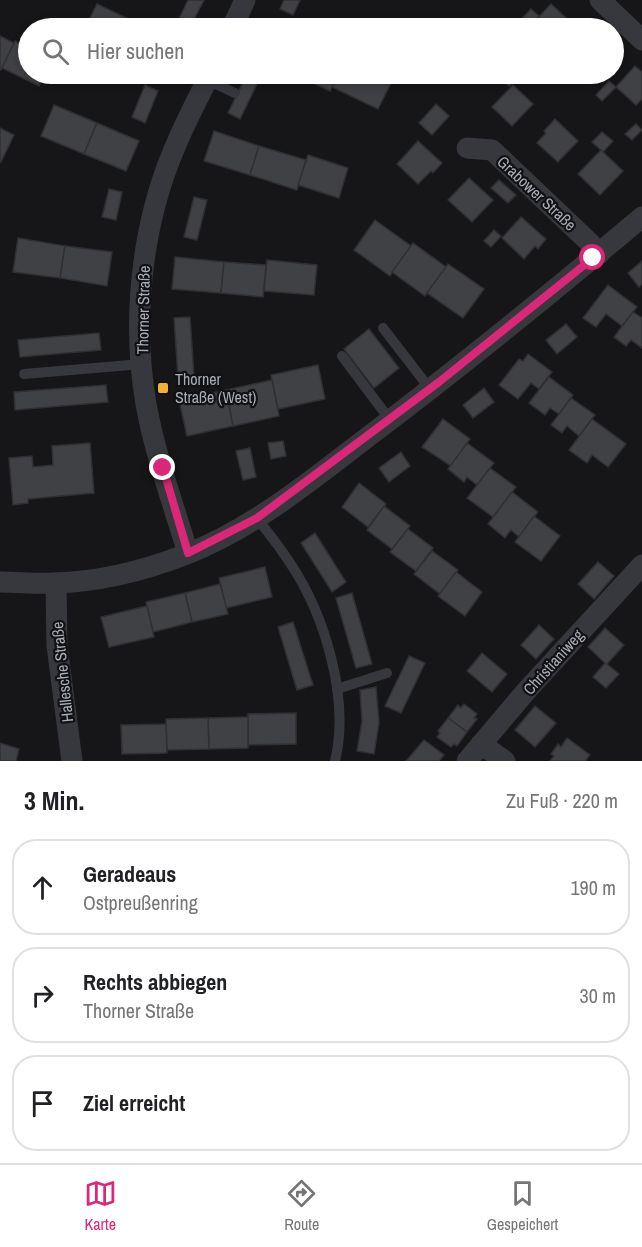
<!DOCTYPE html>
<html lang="de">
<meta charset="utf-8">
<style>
:root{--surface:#fff;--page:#f6f6f6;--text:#202124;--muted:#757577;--line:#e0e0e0;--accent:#db2777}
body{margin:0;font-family:"Archivo Narrow",sans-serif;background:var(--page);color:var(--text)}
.stop{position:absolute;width:18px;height:18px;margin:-14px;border:4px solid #db2777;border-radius:50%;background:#fff}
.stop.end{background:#db2777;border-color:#fff;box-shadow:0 2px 6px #0008}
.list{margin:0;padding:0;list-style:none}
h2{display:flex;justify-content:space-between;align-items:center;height:78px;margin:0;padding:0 24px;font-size:26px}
h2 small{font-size:20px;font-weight:400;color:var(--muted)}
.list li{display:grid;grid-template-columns:39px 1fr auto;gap:18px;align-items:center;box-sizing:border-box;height:96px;margin:0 12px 12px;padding:0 12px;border:2px solid var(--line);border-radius:24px}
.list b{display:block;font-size:22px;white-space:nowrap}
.list p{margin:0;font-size:20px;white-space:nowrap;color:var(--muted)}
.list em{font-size:20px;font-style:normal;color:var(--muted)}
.icon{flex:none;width:33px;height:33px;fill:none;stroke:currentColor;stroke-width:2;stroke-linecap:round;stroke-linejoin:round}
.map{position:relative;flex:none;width:642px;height:761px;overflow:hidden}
.search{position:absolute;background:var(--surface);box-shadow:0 3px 9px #0003;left:18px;right:18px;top:18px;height:66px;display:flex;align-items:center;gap:15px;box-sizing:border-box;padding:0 21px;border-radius:33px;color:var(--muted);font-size:22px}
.sheet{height:402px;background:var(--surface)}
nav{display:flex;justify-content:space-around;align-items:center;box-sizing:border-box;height:84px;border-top:2px solid var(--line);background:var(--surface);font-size:16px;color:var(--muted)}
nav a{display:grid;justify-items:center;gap:3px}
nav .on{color:var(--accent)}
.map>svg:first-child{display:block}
.building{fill:#404145;stroke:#303034;stroke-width:1.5}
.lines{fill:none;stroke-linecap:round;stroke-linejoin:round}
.lane{stroke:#37383d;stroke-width:10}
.street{stroke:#37383d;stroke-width:21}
.route{stroke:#db2777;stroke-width:8}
.poi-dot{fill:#f2b134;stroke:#111113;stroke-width:2}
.labels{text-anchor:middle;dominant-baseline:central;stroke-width:4.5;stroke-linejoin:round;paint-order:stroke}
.street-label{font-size:16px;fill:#a8adb8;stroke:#111113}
.poi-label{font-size:16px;fill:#a8adb8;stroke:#111113;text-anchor:start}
</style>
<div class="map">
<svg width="642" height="761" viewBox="0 0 642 761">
<rect width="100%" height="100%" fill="#161618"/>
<g class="building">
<polygon points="188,0 204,0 190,27 178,21"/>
<polygon points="284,0 300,0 293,15 280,9"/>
<polygon points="97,4 139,24 137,28 85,28"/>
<polygon points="551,4 577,28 537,28 532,24"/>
<polygon points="531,9 539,16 527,28 516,28 514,27"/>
<polygon points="0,36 14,43 1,70 0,70"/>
<polygon points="15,41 28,47 28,74 45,74 39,86 2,68"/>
<polygon points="614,44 622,52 614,61"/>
<polygon points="635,66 642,72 642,99 636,105 616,87"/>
<polygon points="294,74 339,74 330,91"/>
<polygon points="339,74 381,74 393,79 378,109 332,87"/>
<polygon points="476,74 493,74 485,82"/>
<polygon points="508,74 521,74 509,86 502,79"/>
<polygon points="246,76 258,82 240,119 228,113"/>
<polygon points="609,81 616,87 602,101 596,95"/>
<polygon points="145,85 158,91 145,123 132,117"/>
<polygon points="513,85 533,104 512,126 492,107"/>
<polygon points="436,104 449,116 432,135 419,123"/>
<polygon points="54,105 97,123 84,154 41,136"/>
<polygon points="555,119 578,141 558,162 537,143 546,133 544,131"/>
<polygon points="97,123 139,141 126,171 84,154"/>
<polygon points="636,124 642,130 632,140 625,134"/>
<polygon points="0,128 14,135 1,162 0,162"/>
<polygon points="214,131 259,146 250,175 204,161"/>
<polygon points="602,132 613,141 603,152 592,142"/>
<polygon points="418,141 442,163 433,173 431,171 418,184 397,164"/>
<polygon points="259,146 306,160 297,190 250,175"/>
<polygon points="601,150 623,171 600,195 578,174"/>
<polygon points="308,155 348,168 339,198 298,185"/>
<polygon points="469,178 493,200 472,222 448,200"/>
<polygon points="499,180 516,195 508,203 491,188"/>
<polygon points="109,189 122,192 116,220 102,217"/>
<polygon points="194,197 207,200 197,240 184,237"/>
<polygon points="521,217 546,239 538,249 535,246 524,259 502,238"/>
<polygon points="375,220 411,246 390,276 354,250"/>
<polygon points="494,230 501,236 491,247 484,241"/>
<polygon points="18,238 65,246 60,278 13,272"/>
<polygon points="413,243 446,267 425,296 392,272"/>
<polygon points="65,246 112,252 107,286 60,278"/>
<polygon points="175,257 224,262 221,293 172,289"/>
<polygon points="267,260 317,265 314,295 264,291"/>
<polygon points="642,261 642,284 639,287 628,273"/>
<polygon points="224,262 266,265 263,297 221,293"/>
<polygon points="448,264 484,289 463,318 427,293"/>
<polygon points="608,285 637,307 622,326 606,314 596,327 583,318"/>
<polygon points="633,312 642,318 642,348 631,340 626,346 614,337"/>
<polygon points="190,317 194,376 178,377 174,318"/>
<polygon points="566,324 577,337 557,354 546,340"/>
<polygon points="369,329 399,368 374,388 344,349"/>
<polygon points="99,333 101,350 20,357 18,340"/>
<polygon points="528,354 552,372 539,389 531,383 518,399 499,385 519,359 523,361"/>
<polygon points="318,365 325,399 278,409 271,375"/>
<polygon points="549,377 573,395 559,414 550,408 545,415 529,403"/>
<polygon points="272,380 279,416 233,426 226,390"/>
<polygon points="106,385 108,402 15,410 14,392"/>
<polygon points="484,388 494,402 473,418 463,405"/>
<polygon points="226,390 233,426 187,436 179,400"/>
<polygon points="571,398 595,415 579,436 567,426 562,433 551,425"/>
<polygon points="443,419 470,439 451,466 422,447"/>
<polygon points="592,419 626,444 608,467 592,455 587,463 569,450"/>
<polygon points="283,441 286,456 271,459 268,443"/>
<polygon points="90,443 94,493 28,499 28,503 13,505 9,458 32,456 33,467 53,465 52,446"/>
<polygon points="467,443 494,463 477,485 467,477 464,482 448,469"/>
<polygon points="250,448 256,477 243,480 236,451"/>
<polygon points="401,452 410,466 389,482 379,468"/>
<polygon points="490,468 516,487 493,517 467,498"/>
<polygon points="359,483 386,504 368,527 342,507"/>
<polygon points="512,492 538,512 519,537 511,530 505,538 488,524"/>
<polygon points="384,506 410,526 392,549 367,530"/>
<polygon points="534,516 560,536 541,561 515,542"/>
<polygon points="408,529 433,548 416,571 390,552"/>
<polygon points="315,533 346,582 332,592 301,543"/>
<polygon points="432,551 458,570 440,594 414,574"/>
<polygon points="598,562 614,576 594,599 578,584"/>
<polygon points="265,567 272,597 226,608 219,578"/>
<polygon points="456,572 482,592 465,616 438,596"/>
<polygon points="220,584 228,614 192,622 185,593"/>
<polygon points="185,593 192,622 153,632 146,602"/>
<polygon points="352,593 372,664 356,668 336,598"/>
<polygon points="147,606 154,637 109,647 101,617"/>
<polygon points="293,622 313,685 297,690 278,627"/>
<polygon points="539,625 554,639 536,659 521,645"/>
<polygon points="605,628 624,645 607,664 619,674 606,688 593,677 605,663 588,647"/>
<polygon points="482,653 507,674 492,692 467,671"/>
<polygon points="409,656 425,663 401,713 385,706"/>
<polygon points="376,687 379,723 374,754 357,751 362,721 360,690"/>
<polygon points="464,704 477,714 474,718 477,719 467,732 448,718 458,705 461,708"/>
<polygon points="535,706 556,723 535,747 515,730"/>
<polygon points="296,713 296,744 248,745 248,714"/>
<polygon points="248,717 248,748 209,749 208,718"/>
<polygon points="208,718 209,749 167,750 166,719"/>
<polygon points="448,718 467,732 457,746 454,744 451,747 437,737 440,733 438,731"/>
<polygon points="166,724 167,753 122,754 121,725"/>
<polygon points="567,738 590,755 585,761 550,761 554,756 551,754 558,744 561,747"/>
<polygon points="424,740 444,755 439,761 406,761"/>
<polygon points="0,743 19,749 16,761 0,761"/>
</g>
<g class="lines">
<g class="lane">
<polyline points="207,80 235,93"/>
<polyline points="383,328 430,389"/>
<polyline points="342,356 390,420"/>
<polyline points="24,374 142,364"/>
<path d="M257 518C268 533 280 547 290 563 325 615 350 699 335 761"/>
<polyline points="337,689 387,673"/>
</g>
<g class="street">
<polyline points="600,0 642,40"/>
<polyline points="232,28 245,0"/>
<polyline points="467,148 492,150 589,242 599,254"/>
<path d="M188 553C173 504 155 454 146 404 134 334 139 258 159 191 171 150 191 112 210 74"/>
<path d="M0 582C18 582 36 584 54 583 99 582 146 570 187 554 256 527 315 477 373 433 465 363 554 291 642 217"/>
<polyline points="56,583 57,646 72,761"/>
<polyline points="481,744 505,761"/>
<polyline points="467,761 528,689 642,565"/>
</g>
</g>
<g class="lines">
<polyline class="route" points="163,468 188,553 257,518 439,382 593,258"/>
</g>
<rect class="poi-dot" x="157" y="382" width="12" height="12" rx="3"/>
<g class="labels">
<g class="street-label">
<text transform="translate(537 193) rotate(43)">Grabower Straße</text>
<text transform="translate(143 310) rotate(-89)">Thorner Straße</text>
<text transform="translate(553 662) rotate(-48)">Christianiweg</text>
<text transform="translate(62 672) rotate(-96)">Hallesche Straße</text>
</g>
<g class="poi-label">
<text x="175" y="379">Thorner<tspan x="175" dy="18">Straße (West)</tspan></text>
</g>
</g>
</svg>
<div class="stop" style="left:593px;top:258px"></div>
<div class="stop end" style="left:163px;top:468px"></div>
<div class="search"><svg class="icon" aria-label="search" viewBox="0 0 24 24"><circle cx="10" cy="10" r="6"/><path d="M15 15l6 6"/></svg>Hier suchen</div>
</div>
<section class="sheet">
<h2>3 Min.<small>Zu Fuß · 220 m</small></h2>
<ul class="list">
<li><svg class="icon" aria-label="ahead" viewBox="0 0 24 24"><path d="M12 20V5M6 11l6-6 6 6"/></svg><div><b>Geradeaus</b><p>Ostpreußenring</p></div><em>190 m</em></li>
<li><svg class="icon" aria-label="right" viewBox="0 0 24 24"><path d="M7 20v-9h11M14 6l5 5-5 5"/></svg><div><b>Rechts abbiegen</b><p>Thorner Straße</p></div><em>30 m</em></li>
<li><svg class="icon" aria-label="arrive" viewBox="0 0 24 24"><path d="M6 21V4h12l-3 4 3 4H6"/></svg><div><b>Ziel erreicht</b></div></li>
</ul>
</section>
<nav>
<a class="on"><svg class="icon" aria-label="map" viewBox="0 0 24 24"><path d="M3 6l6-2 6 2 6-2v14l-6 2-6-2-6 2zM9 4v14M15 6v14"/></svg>Karte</a>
<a><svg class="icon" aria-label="directions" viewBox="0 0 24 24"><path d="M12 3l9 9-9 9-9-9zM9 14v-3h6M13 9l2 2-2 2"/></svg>Route</a>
<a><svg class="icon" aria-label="saved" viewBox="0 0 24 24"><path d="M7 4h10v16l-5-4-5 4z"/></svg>Gespeichert</a>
</nav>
